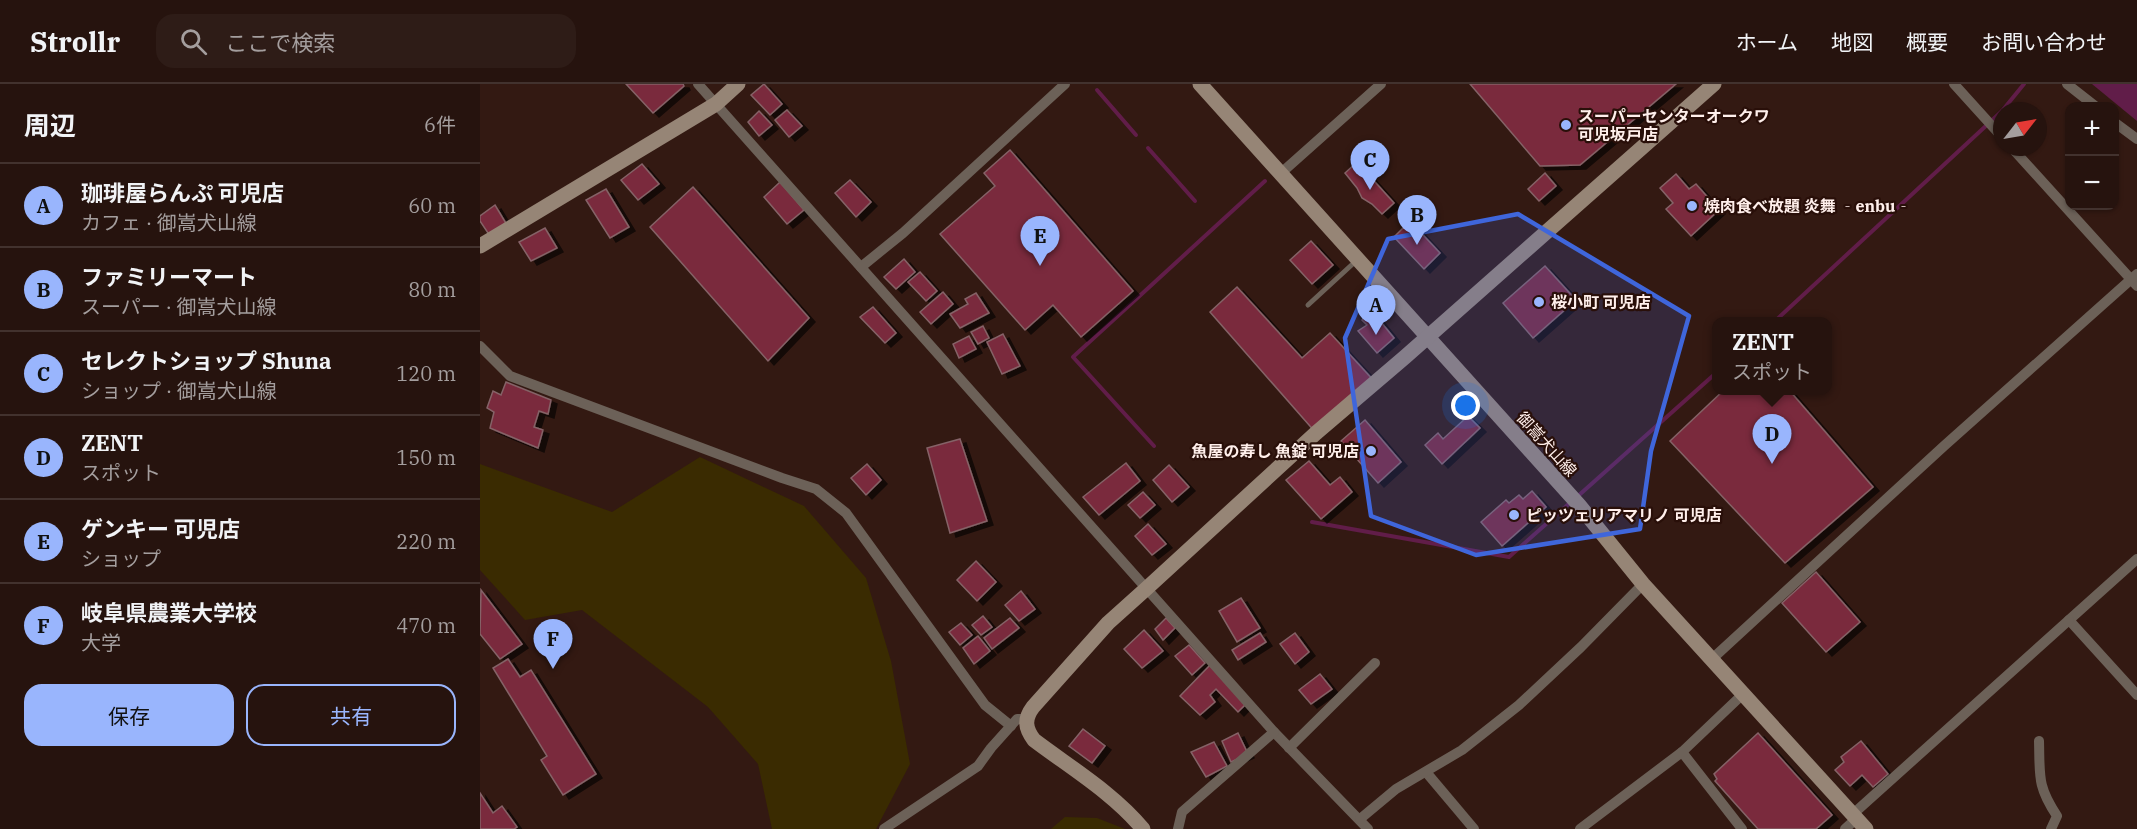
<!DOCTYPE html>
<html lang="ja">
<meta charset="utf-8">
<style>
:root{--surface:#26130e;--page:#2e1c17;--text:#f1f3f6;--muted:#a49e9e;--line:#42322e;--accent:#99b5fd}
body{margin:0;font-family:"IBM Plex Serif","Noto Sans JP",serif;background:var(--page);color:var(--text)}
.controls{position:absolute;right:18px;top:18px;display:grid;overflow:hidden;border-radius:12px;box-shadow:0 2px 4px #0004}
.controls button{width:54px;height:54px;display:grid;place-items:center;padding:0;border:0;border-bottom:2px solid var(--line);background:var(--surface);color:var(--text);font:30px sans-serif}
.compass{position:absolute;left:1513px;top:18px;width:54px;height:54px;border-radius:50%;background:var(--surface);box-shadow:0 2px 4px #0004;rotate:59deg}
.you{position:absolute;left:986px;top:322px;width:21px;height:21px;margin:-15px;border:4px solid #fff;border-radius:50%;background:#1a73e8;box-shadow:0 0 0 9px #1a73e833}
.badge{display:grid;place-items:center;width:39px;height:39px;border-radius:50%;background:var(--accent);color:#111;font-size:20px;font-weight:700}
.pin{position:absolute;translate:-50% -50px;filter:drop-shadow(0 2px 3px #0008)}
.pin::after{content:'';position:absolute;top:32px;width:21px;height:18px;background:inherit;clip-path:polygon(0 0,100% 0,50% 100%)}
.popup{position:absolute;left:1232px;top:233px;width:120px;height:78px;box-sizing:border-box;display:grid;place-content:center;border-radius:12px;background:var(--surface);filter:drop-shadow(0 2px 4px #0005);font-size:20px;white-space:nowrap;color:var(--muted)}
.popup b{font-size:22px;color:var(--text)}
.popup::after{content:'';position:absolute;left:50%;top:100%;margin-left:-12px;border:12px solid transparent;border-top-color:var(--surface)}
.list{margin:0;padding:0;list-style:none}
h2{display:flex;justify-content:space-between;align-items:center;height:78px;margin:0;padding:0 24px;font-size:26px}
h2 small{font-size:20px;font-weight:400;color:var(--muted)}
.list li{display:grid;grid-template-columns:39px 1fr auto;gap:18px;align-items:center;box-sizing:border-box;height:84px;padding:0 24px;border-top:2px solid var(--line)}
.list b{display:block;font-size:22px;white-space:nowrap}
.list p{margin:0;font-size:20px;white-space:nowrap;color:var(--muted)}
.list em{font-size:20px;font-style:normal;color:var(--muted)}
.actions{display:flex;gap:12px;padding:18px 24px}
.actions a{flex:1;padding:14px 0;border:2px solid var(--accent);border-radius:18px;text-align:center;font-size:21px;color:var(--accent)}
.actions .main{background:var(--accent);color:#111}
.icon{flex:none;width:33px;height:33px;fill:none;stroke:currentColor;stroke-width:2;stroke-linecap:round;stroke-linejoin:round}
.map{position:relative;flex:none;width:1657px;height:745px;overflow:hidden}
header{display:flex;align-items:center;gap:36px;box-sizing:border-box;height:84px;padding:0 30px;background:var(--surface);border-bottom:2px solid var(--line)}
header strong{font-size:28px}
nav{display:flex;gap:33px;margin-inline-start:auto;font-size:21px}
.search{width:420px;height:54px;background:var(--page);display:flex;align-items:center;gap:15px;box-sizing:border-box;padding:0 21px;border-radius:18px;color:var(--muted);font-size:22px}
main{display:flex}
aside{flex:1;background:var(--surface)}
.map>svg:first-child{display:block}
.green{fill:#3a2b01}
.water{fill:#611d49}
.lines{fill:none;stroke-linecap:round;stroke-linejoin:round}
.stream{stroke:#611d49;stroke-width:4}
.building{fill:#7a2b3c;stroke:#856267;stroke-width:1.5;filter:url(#shadow)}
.lane{stroke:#6c6158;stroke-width:5}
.street{stroke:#6c6158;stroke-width:10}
.secondary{stroke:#968576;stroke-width:15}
.marked{fill:#3f66db;fill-opacity:0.2;stroke:#3f66db;stroke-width:4.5;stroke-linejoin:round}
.poi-dot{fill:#99b5fd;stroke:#290f09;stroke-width:2}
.labels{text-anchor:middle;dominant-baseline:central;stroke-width:4.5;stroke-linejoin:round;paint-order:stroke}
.poi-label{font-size:16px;font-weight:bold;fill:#ffefeb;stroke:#290f09;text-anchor:start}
.street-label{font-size:16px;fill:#ffefeb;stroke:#290f09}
</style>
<header>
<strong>Strollr</strong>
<div class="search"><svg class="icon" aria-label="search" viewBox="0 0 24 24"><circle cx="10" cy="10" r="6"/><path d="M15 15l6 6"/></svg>ここで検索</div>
<nav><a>ホーム</a><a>地図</a><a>概要</a><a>お問い合わせ</a></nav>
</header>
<main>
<aside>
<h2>周辺<small>6件</small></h2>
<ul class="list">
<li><span class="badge">A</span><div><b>珈琲屋らんぷ 可児店</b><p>カフェ · 御嵩犬山線</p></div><em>60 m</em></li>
<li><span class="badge">B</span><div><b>ファミリーマート</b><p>スーパー · 御嵩犬山線</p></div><em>80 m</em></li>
<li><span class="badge">C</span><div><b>セレクトショップ Shuna</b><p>ショップ · 御嵩犬山線</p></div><em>120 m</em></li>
<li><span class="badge">D</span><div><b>ZENT</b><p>スポット</p></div><em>150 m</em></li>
<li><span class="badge">E</span><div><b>ゲンキー 可児店</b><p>ショップ</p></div><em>220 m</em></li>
<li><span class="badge">F</span><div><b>岐阜県農業大学校</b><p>大学</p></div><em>470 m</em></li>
</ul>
<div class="actions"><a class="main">保存</a><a>共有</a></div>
</aside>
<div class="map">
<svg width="1657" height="745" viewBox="0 0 1657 745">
<defs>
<filter id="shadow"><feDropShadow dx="6" dy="4" stdDeviation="0" flood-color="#0009"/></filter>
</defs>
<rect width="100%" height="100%" fill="#331912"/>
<g class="green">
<polygon points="220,373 324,422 386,494 411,577 430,680 396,745 292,745 278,680 228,623 102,526 45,536 0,486 0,380 132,428"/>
<polygon points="585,733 617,734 645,745 571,745"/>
</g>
<polygon class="water" points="1612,0 1657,0 1657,37"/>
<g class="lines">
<g class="stream">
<polyline points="617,6 656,51"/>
<polyline points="1522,27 1544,0"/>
<polyline points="668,64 715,117"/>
<polyline points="1294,238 1522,27"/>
<polyline points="674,362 593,273 785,97"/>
<polyline points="1098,412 1236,289"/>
<polyline points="832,438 1029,473 1092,417"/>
</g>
</g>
<g class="building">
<polygon points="146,0 203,0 204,2 173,29"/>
<polygon points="284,0 302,20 290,31 271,11"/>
<polygon points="990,0 1196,0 1100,81 1060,82"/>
<polygon points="307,26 322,42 309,53 295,36"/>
<polygon points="279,27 292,41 279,52 268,38"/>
<polygon points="530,66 653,207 601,253 573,221 545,246 460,150 515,102 504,89"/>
<polygon points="877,78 914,119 902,130 892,120 882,114 877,104 865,89"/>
<polygon points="162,80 179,100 158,116 141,96"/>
<polygon points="1065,89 1076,102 1059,117 1048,105"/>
<polygon points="1196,90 1209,105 1216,100 1239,126 1211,152 1186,125 1193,119 1180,104"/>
<polygon points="370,96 391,118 376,133 355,109"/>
<polygon points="300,98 324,126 307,140 284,113"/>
<polygon points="213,103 329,234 288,277 170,143"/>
<polygon points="126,105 149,143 130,154 106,116"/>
<polygon points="15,121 27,141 10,152 0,137 0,132"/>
<polygon points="930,137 960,169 944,185 914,153"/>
<polygon points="65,144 77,164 51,177 39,158"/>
<polygon points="831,157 853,181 832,200 810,176"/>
<polygon points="424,175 435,188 416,205 404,193"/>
<polygon points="1065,182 1096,216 1053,254 1023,219"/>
<polygon points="440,188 457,207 446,217 428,198"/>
<polygon points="757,203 822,274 850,249 895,298 836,349 730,228"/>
<polygon points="463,208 473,220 451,240 440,228"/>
<polygon points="496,209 509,229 480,244 470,230 488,220 485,215"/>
<polygon points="393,223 416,249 405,259 380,233"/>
<polygon points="892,227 914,254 897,269 878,247 887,241 882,236"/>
<polygon points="503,242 509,254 498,260 491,248"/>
<polygon points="523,250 540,282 522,290 507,258"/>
<polygon points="489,252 496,265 479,274 473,260"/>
<polygon points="26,298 71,316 68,330 59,327 54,343 63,346 58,364 10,344 14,328 7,324 13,307 21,311"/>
<polygon points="1244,306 1309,306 1393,403 1305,479 1190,357"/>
<polygon points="988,332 1000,344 962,380 945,361 958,349 963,355"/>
<polygon points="885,336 921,378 898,399 861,357"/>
<polygon points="480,355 507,437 470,449 447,364"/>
<polygon points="829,377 850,401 860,393 872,408 841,435 806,396"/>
<polygon points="646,379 660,397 619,431 603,413"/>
<polygon points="387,380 401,396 386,411 371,394"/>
<polygon points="689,381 709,403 692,418 673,396"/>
<polygon points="1052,407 1066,423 1022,462 1001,438 1026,416 1029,419 1039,411 1043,415"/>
<polygon points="663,408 675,421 660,434 648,421"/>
<polygon points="668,440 686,460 672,471 655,452"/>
<polygon points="496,477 516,498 497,517 477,496"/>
<polygon points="1336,488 1380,538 1346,568 1302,519"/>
<polygon points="1,506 42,560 20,575 0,550"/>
<polygon points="541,507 555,525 539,537 525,521"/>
<polygon points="761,514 780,544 757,558 739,527"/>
<polygon points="503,532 512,543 501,551 492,541"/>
<polygon points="530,534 539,544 512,565 504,554"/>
<polygon points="686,534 695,544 683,556 675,545"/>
<polygon points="481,539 492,551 480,561 469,548"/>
<polygon points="664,546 683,567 662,584 644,565"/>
<polygon points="780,549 786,558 758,576 752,566"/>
<polygon points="815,549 829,568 815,580 800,560"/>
<polygon points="498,552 510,567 494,580 483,564"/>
<polygon points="709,561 725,579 712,591 695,572"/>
<polygon points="28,575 40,593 51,586 116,690 83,711 61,676 67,672 13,584"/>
<polygon points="732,579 767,619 758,628 736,605 730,611 735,618 720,631 700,612"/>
<polygon points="840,590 852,605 831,620 819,606"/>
<polygon points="603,645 625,662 612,679 589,662"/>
<polygon points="758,649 768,670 751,678 742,657"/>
<polygon points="1278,649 1352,731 1336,745 1278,745 1235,697 1237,695 1234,690"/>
<polygon points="1381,657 1408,690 1393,703 1382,691 1370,702 1355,686 1364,678 1361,673"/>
<polygon points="734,658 747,682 726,693 711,668"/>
<polygon points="0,709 13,729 22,722 37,743 34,745 0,745"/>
</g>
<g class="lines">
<polyline class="lane" points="828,221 877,176"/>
<g class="street">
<polyline points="218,0 794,648 888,745"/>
<polyline points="1474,0 1522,53"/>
<polyline points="1587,0 1615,22"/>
<polyline points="1634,38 1657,55"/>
<polyline points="1531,63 1657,202"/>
<polyline points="800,90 901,0"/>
<polyline points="381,183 423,149 585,0"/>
<polyline points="0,262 30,292 302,394 336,405 366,429 505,621 531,642"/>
<polyline points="1657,475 1589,536 1657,611"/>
<polyline points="1232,575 1464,362 1657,190"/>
<path d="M1559 657C1560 692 1557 702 1577 732L1571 745"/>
<polyline points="809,664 895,579"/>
<polyline points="1202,668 1262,745"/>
<polyline points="946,688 994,745"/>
<polyline points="1373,730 1589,536"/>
<polyline points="880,735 916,705 982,666 1039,621 1101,563 1163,500"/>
<polyline points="404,745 498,682 511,664 537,635 546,635"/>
<polyline points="698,745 702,728 794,648"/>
<polyline points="1100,745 1202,668 1263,610"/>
<polyline points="1365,745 1377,734"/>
</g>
<g class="secondary">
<polyline points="720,0 1099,421 1163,500 1386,745"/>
<polyline points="0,162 236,20 258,0"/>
<path d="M663 745C633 709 591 684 554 656 545 644 544 635 553 623L628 539 667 504 836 349 925 273 1234 0"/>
</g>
</g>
<path class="marked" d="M1038 130 1209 232 1171 367 1160 445 996 471 891 432 865 254 908 155Z"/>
<g class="poi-dot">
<circle cx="1086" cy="41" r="6"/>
<circle cx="1212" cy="122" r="6"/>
<circle cx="1059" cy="218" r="6"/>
<circle cx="891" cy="367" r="6"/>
<circle cx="1034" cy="431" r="6"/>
</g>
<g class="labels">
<g class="poi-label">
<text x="1098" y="32">スーパーセンターオークワ<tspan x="1098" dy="18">可児坂戸店</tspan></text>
<text x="1224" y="122">焼肉食べ放題 炎舞 ‐enbu‐</text>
<text x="1071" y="218">桜小町 可児店</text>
<text x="879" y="367" text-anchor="end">魚屋の寿し 魚錠 可児店</text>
<text x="1046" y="431">ピッツェリアマリノ 可児店</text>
</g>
<g class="street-label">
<text transform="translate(1067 360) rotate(48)">御嵩犬山線</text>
</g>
</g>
</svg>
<div class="controls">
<button>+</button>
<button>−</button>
</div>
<svg class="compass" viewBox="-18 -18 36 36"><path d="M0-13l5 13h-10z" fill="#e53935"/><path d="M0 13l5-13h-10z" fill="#a49e9e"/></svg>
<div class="you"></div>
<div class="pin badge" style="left:896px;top:251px">A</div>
<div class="pin badge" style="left:937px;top:161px">B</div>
<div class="pin badge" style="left:890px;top:106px">C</div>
<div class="pin badge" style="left:1292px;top:380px">D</div>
<div class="popup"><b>ZENT</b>スポット</div>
<div class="pin badge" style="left:560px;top:182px">E</div>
<div class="pin badge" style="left:73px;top:585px">F</div>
</div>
</main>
